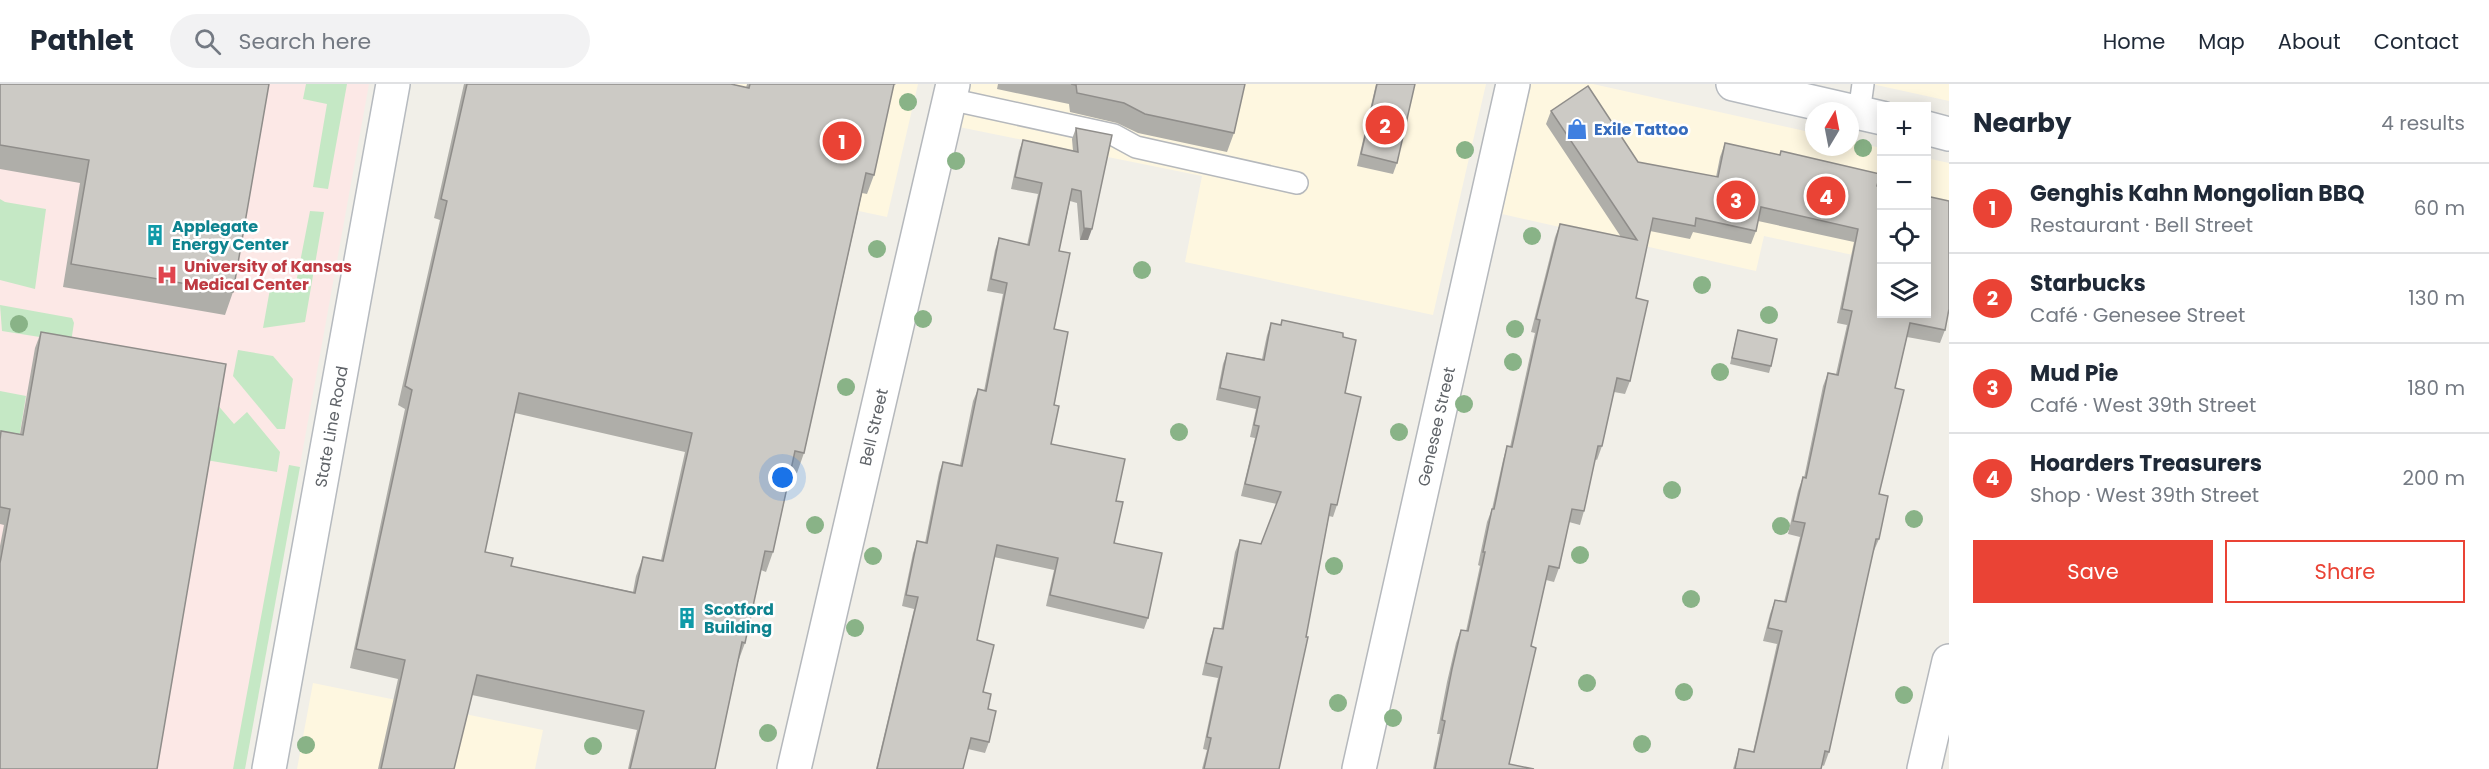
<!DOCTYPE html>
<meta charset="utf-8">
<style>
:root{--surface:#fff;--page:#f2f2f3;--text:#1f2937;--muted:#747a83;--line:#e0e1e3;--accent:#ea4335}
body{margin:0;font-family:Poppins,sans-serif;background:var(--page);color:var(--text)}
.controls{position:absolute;right:18px;top:18px;display:grid;overflow:hidden;border-radius:0px;box-shadow:0 3px 15px #0003}
.controls button{width:54px;height:54px;display:grid;place-items:center;padding:0;border:0;border-bottom:2px solid var(--line);background:var(--surface);color:var(--text);font:30px sans-serif}
.compass{position:absolute;left:1805px;top:18px;width:54px;height:54px;border-radius:50%;background:var(--surface);box-shadow:0 3px 15px #0003;rotate:10deg}
.you{position:absolute;left:783px;top:394px;width:21px;height:21px;margin:-15px;border:4px solid #fff;border-radius:50%;background:#1a73e8;box-shadow:0 0 0 9px #1a73e833}
.badge{display:grid;place-items:center;width:39px;height:39px;border-radius:50%;background:var(--accent);color:#fff;font-size:20px;font-weight:700}
.pin{position:absolute;translate:-50% -50%;border:3px solid #fff;box-shadow:0 2px 6px #0006}
.list{margin:0;padding:0;list-style:none}
h2{display:flex;justify-content:space-between;align-items:center;height:78px;margin:0;padding:0 24px;font-size:26px}
h2 small{font-size:20px;font-weight:400;color:var(--muted)}
.list li{display:grid;grid-template-columns:39px 1fr auto;gap:18px;align-items:center;box-sizing:border-box;height:90px;padding:0 24px;border-top:2px solid var(--line)}
.list b{display:block;font-size:22px;white-space:nowrap}
.list p{margin:0;font-size:20px;white-space:nowrap;color:var(--muted)}
.list em{font-size:20px;font-style:normal;color:var(--muted)}
.actions{display:flex;gap:12px;padding:18px 24px}
.actions a{flex:1;padding:14px 0;border:2px solid var(--accent);border-radius:0px;text-align:center;font-size:21px;color:var(--accent)}
.actions .main{background:var(--accent);color:#fff}
.icon{flex:none;width:33px;height:33px;fill:none;stroke:currentColor;stroke-width:2;stroke-linecap:round;stroke-linejoin:round}
.map{position:relative;flex:none;width:1949px;height:685px;overflow:hidden}
header{display:flex;align-items:center;gap:36px;box-sizing:border-box;height:84px;padding:0 30px;background:var(--surface);border-bottom:2px solid var(--line)}
header strong{font-size:28px}
nav{display:flex;gap:33px;margin-inline-start:auto;font-size:21px}
.search{width:420px;height:54px;background:var(--page);display:flex;align-items:center;gap:15px;box-sizing:border-box;padding:0 21px;border-radius:33px;color:var(--muted);font-size:22px}
main{display:flex}
aside{flex:1;background:var(--surface)}
.map>svg:first-child{display:block}
.commercial{fill:#fef7e0}
.medical{fill:#fce8e6}
.green{fill:#c5e8c5}
.lines{fill:none;stroke-linecap:round;stroke-linejoin:round}
.lane-casing{stroke:#b5b8bc;stroke-width:24}
.street-casing{stroke:#b5b8bc;stroke-width:36}
.secondary-casing{stroke:#b6babf;stroke-width:36}
.lane{stroke:#fff;stroke-width:21}
.street{stroke:#fff;stroke-width:33}
.secondary{stroke:#fff;stroke-width:33}
.tree{fill:#89b387}
.wall{fill:#afaea9;fill-rule:evenodd}
.shaded-wall{fill:#8f8d8a}
.building{fill:#cccac5;stroke:#8f8d8a;stroke-width:1.5;fill-rule:evenodd}
.labels{text-anchor:middle;dominant-baseline:central;stroke-width:5;stroke-linejoin:round;paint-order:stroke}
.shop-label{font-size:16px;font-weight:bold;fill:#366cbe;stroke:#fff;text-anchor:start}
.culture-label{font-size:16px;font-weight:bold;fill:#0d838f;stroke:#fff;text-anchor:start}
.health-label{font-size:16px;font-weight:bold;fill:#be3a42;stroke:#fff;text-anchor:start}
.street-label{font-size:16px;fill:#5f6368;stroke:#fff}
</style>
<header>
<strong>Pathlet</strong>
<div class="search"><svg class="icon" aria-label="search" viewBox="0 0 24 24"><circle cx="10" cy="10" r="6"/><path d="M15 15l6 6"/></svg>Search here</div>
<nav><a>Home</a><a>Map</a><a>About</a><a>Contact</a></nav>
</header>
<main>
<div class="map">
<svg width="1949" height="685" viewBox="0 0 1949 685">
<rect width="100%" height="100%" fill="#f1efe8"/>
<g class="commercial">
<polygon points="731,0 918,0 887,133 712,96"/>
<polygon points="968,0 1486,0 1433,231 1185,178 1202,92 959,43"/>
<polygon points="1531,0 1593,0 1814,49 1814,63 1850,63 1850,57 1881,64 1881,177 1764,152 1756,187 1502,130"/>
<polygon points="1872,0 1949,0 1949,17"/>
<polygon points="1926,74 1949,79 1949,192 1927,187"/>
<polygon points="313,599 543,646 535,685 297,685"/>
</g>
<polygon class="medical" points="0,0 369,0 245,685 0,685"/>
<g class="green">
<polygon points="306,0 347,0 328,105 313,103 327,20 303,15"/>
<polygon points="0,115 5,118 46,125 35,205 0,196"/>
<polygon points="310,127 324,128 305,238 263,244 270,205 294,209"/>
<polygon points="0,221 72,234 74,239 71,258 2,247"/>
<polygon points="238,266 273,272 293,295 285,345 277,345 233,292"/>
<polygon points="0,307 26,312 17,367 0,364"/>
<polygon points="216,319 234,340 247,328 280,368 277,388 206,376"/>
<polygon points="289,381 300,383 245,685 233,685"/>
</g>
<g class="lines">
<defs>
<g id="lane">
<polyline points="949,15 1114,51 1136,63 1297,99"/>
<polyline points="1859,29 1863,0"/>
</g>
<g id="street">
<path id="s1" d="M794 685 953 0"/>
<path id="s2" d="M1359 685 1513 0"/>
<polyline points="1924,685 1949,577"/>
</g>
<g id="secondary">
<polyline points="1733,0 1882,34"/>
<polyline points="1926,44 1949,50"/>
<path id="s3" d="M269 685 393 0"/>
</g>
</defs>
<use href="#lane" class="lane-casing"/>
<use href="#street" class="street-casing"/>
<use href="#secondary" class="secondary-casing"/>
<use href="#lane" class="lane"/>
<use href="#street" class="street"/>
<use href="#secondary" class="secondary"/>
</g>
<g class="tree">
<circle cx="908" cy="18" r="9"/>
<circle cx="1863" cy="64" r="9"/>
<circle cx="1465" cy="66" r="9"/>
<circle cx="956" cy="77" r="9"/>
<circle cx="1532" cy="152" r="9"/>
<circle cx="877" cy="165" r="9"/>
<circle cx="1142" cy="186" r="9"/>
<circle cx="1702" cy="201" r="9"/>
<circle cx="1769" cy="231" r="9"/>
<circle cx="923" cy="235" r="9"/>
<circle cx="19" cy="240" r="9"/>
<circle cx="1515" cy="245" r="9"/>
<circle cx="1513" cy="278" r="9"/>
<circle cx="1720" cy="288" r="9"/>
<circle cx="846" cy="303" r="9"/>
<circle cx="1464" cy="320" r="9"/>
<circle cx="1179" cy="348" r="9"/>
<circle cx="1399" cy="348" r="9"/>
<circle cx="1672" cy="406" r="9"/>
<circle cx="1914" cy="435" r="9"/>
<circle cx="815" cy="441" r="9"/>
<circle cx="1781" cy="442" r="9"/>
<circle cx="1580" cy="471" r="9"/>
<circle cx="873" cy="472" r="9"/>
<circle cx="1334" cy="482" r="9"/>
<circle cx="1691" cy="515" r="9"/>
<circle cx="855" cy="544" r="9"/>
<circle cx="1587" cy="599" r="9"/>
<circle cx="1684" cy="608" r="9"/>
<circle cx="1904" cy="611" r="9"/>
<circle cx="1338" cy="619" r="9"/>
<circle cx="1393" cy="634" r="9"/>
<circle cx="768" cy="649" r="9"/>
<circle cx="1642" cy="660" r="9"/>
<circle cx="306" cy="661" r="9"/>
<circle cx="593" cy="662" r="9"/>
</g>
<g class="wall">
<polygon points="0,0 269,0 233,208 225,231 63,203 80,99 0,85"/>
<path d="M464 0H731L746 4 747 0H896L895 1H893L874 91 867 110 862 109 804 369 797 389 791 387 773 468 766 488 761 486 745 559 738 578 715 685H628L637 646 472 611 454 685H378L398 595 350 584 405 325 398 321 440 136 434 134ZM515 329 685 368 661 476 643 473 636 492 633 508 511 482 485 468Z"/>
<polygon points="998,0 1245,0 1234,49 1227,68 1138,49 1117,39 1070,28 1069,20 997,5"/>
<polygon points="1376,0 1415,0 1397,79 1393,90 1357,82"/>
<polygon points="1551,27 1638,78 1716,93 1720,73 1725,59 1877,102 1945,246 1940,259 1907,253 1895,304 1879,410 1879,455 1873,469 1829,668 1824,682 1822,681 1821,685 1733,685 1739,665 1753,668 1777,560 1763,557 1770,530 1775,516 1784,518 1800,453 1788,450 1798,407 1803,393 1804,394 1823,302 1828,289 1836,290 1847,241 1837,239 1854,158 1758,137 1756,147 1751,160 1693,148 1690,155 1650,147 1636,214 1630,297 1625,310 1614,308 1602,362 1597,376 1595,375 1584,427 1580,441 1569,438 1559,484 1554,498 1546,496 1531,562 1509,680 1534,685 1433,685 1440,650 1437,650 1447,598 1456,559 1461,546 1466,547 1480,482 1478,481 1487,438 1492,425 1503,376 1507,362 1510,363 1535,249 1531,248 1555,153 1560,140 1621,153 1546,40"/>
<polygon points="1076,44 1088,156 1080,156 1077,119 1070,117 1059,167 1054,245 1054,321 1051,360 1116,417 1114,459 1148,534 1144,545 1046,522 1054,486 994,473 977,556 983,608 988,625 989,658 985,669 968,665 963,685 876,685 914,525 902,522 913,469 917,457 925,459 939,389 943,378 960,381 973,317 978,305 984,307 1003,210 987,207 995,166 999,154 1027,161 1038,110 1011,105 1019,67 1023,56 1073,67 1072,55"/>
<polygon points="1271,239 1343,253 1345,309 1337,421 1333,433 1329,432 1279,685 1202,685 1207,666 1203,665 1218,594 1202,591 1210,555 1214,544 1221,545 1235,468 1240,456 1261,460 1277,420 1241,412 1255,354 1250,353 1256,325 1216,316 1223,280 1227,269 1262,275 1267,251"/>
<polygon points="1738,246 1771,282 1769,289 1730,280"/>
<polygon points="41,248 0,685 0,462 4,441 0,440 0,351 1,347 20,350 35,264"/>
</g>
<polygon class="shaded-wall" points="1084,144 1092,145 1088,156 1080,156"/>
<g class="building">
<polygon points="0,0 269,0 233,208 71,180 89,76 0,61"/>
<path d="M467 0H731L749 4 750 0H894L874 91 866 89 804 369 795 367 773 468 765 467 745 559 742 558 715 685H630L644 627 477 591 454 685H381L405 576 356 565 412 306 405 302 447 117 441 115ZM519 309 692 349 663 477 643 473 635 509 511 482 513 474 485 468Z"/>
<polygon points="1071,0 1245,0 1234,49 1145,30 1124,19 1077,9 1076,1"/>
<polygon points="1377,0 1415,0 1397,79 1361,70"/>
<polygon points="1588,2 1638,78 1718,93 1725,59 1780,71 1781,67 1880,90 1877,102 1881,103 1881,230 1926,230 1926,112 1949,117 1949,225 1945,246 1910,239 1895,304 1904,306 1879,410 1888,412 1879,455 1876,455 1829,668 1825,667 1821,685 1735,685 1739,665 1754,668 1782,547 1768,544 1775,516 1786,518 1805,439 1793,437 1803,393 1806,394 1828,289 1838,291 1852,227 1842,225 1858,145 1761,123 1756,147 1696,134 1695,142 1653,134 1636,214 1648,217 1630,297 1617,294 1602,362 1598,362 1584,427 1572,425 1559,484 1549,482 1531,562 1536,564 1509,680 1534,685 1435,685 1445,637 1442,636 1452,585 1461,546 1468,547 1485,468 1483,468 1492,425 1494,425 1507,362 1512,363 1540,236 1536,235 1560,140 1637,156 1551,27"/>
<polygon points="1076,44 1112,51 1092,145 1084,144 1081,107 1072,105 1059,167 1070,169 1054,245 1068,248 1054,321 1059,322 1051,360 1125,375 1116,417 1123,418 1114,459 1162,469 1148,534 1050,511 1058,474 997,461 977,556 994,561 983,608 991,610 988,625 996,627 989,658 971,654 963,685 877,685 918,513 906,511 917,457 927,459 943,378 962,382 978,305 986,307 1007,199 991,195 999,154 1029,161 1042,99 1015,93 1023,56 1078,68"/>
<polygon points="1282,236 1343,249 1343,253 1356,256 1345,309 1361,313 1337,421 1331,420 1306,553 1308,553 1279,685 1204,685 1211,654 1207,653 1222,583 1206,579 1214,544 1223,545 1240,456 1261,460 1281,408 1245,400 1259,342 1254,341 1260,313 1220,304 1227,269 1264,276 1271,239 1281,241"/>
<polygon points="1738,246 1777,255 1771,282 1732,274"/>
<polygon points="41,248 226,280 157,685 0,685 0,479 10,425 0,423 0,356 1,347 23,351"/>
</g>
<defs>
<symbol id="shop-bare" viewBox="-9 -9 18 18"><path d="M-5-2.5h2.3a2.7 3.5 0 0 1 5.4 0H5L5.5 6h-11ZM-1.5-2.5h3a1.5 2.3 0 0 0-3 0Z" fill="#3f7fe0" stroke="#fff" stroke-width="2.5" paint-order="stroke"/></symbol>
<symbol id="building-bare" viewBox="-9 -9 18 18"><path d="M-4-6H4V6H1V3H-1V6H-4ZM-2.5-4.3h1.7v1.8h-1.7ZM.8-4.3h1.7v1.8H.8ZM-2.5-1h1.7V.8h-1.7ZM.8-1h1.7V.8H.8Z" fill="#0f9aa8" stroke="#fff" stroke-width="2.5" paint-order="stroke"/></symbol>
<symbol id="hospital-bare" viewBox="-9 -9 18 18"><path d="M-5-5h3v3.5h4V-5h3V5h-3V1.5h-4V5h-3Z" fill="#e0444e" stroke="#fff" stroke-width="2.5" paint-order="stroke"/></symbol>
</defs>
<g fill-rule="evenodd">
<use href="#shop-bare" x="1562" y="30" width="30" height="30"/>
<use href="#building-bare" x="140" y="136" width="30" height="30"/>
<use href="#hospital-bare" x="152" y="176" width="30" height="30"/>
<use href="#building-bare" x="672" y="519" width="30" height="30"/>
</g>
<g class="labels">
<g class="shop-label">
<text x="1594" y="45">Exile Tattoo</text>
</g>
<g class="culture-label">
<text x="172" y="142">Applegate<tspan x="172" dy="18">Energy Center</tspan></text>
<text x="704" y="525">Scotford<tspan x="704" dy="18">Building</tspan></text>
</g>
<g class="health-label">
<text x="184" y="182">University of Kansas<tspan x="184" dy="18">Medical Center</tspan></text>
</g>
<g class="street-label">
<text stroke="none"><textPath href="#s3" startOffset="348">State Line Road</textPath></text>
<text stroke="none"><textPath href="#s1" startOffset="351">Bell Street</textPath></text>
<text stroke="none"><textPath href="#s2" startOffset="351">Genesee Street</textPath></text>
</g>
</g>
</svg>
<div class="controls">
<button>+</button>
<button>−</button>
<button><svg class="icon" aria-label="locate" viewBox="0 0 24 24"><circle cx="12" cy="12" r="6"/><path d="M12 2v4M12 18v4M2 12h4M18 12h4"/></svg></button>
<button><svg class="icon" aria-label="layers" viewBox="0 0 24 24"><path d="M12 4l9 5-9 5-9-5zM3 14l9 5 9-5"/></svg></button>
</div>
<svg class="compass" viewBox="-18 -18 36 36"><path d="M0-13l5 13h-10z" fill="#e53935"/><path d="M0 13l5-13h-10z" fill="#747a83"/></svg>
<div class="you"></div>
<div class="pin badge" style="left:842px;top:57px">1</div>
<div class="pin badge" style="left:1385px;top:41px">2</div>
<div class="pin badge" style="left:1736px;top:116px">3</div>
<div class="pin badge" style="left:1826px;top:112px">4</div>
</div>
<aside>
<h2>Nearby<small>4 results</small></h2>
<ul class="list">
<li><span class="badge">1</span><div><b>Genghis Kahn Mongolian BBQ</b><p>Restaurant · Bell Street</p></div><em>60 m</em></li>
<li><span class="badge">2</span><div><b>Starbucks</b><p>Café · Genesee Street</p></div><em>130 m</em></li>
<li><span class="badge">3</span><div><b>Mud Pie</b><p>Café · West 39th Street</p></div><em>180 m</em></li>
<li><span class="badge">4</span><div><b>Hoarders Treasurers</b><p>Shop · West 39th Street</p></div><em>200 m</em></li>
</ul>
<div class="actions"><a class="main">Save</a><a>Share</a></div>
</aside>
</main>
